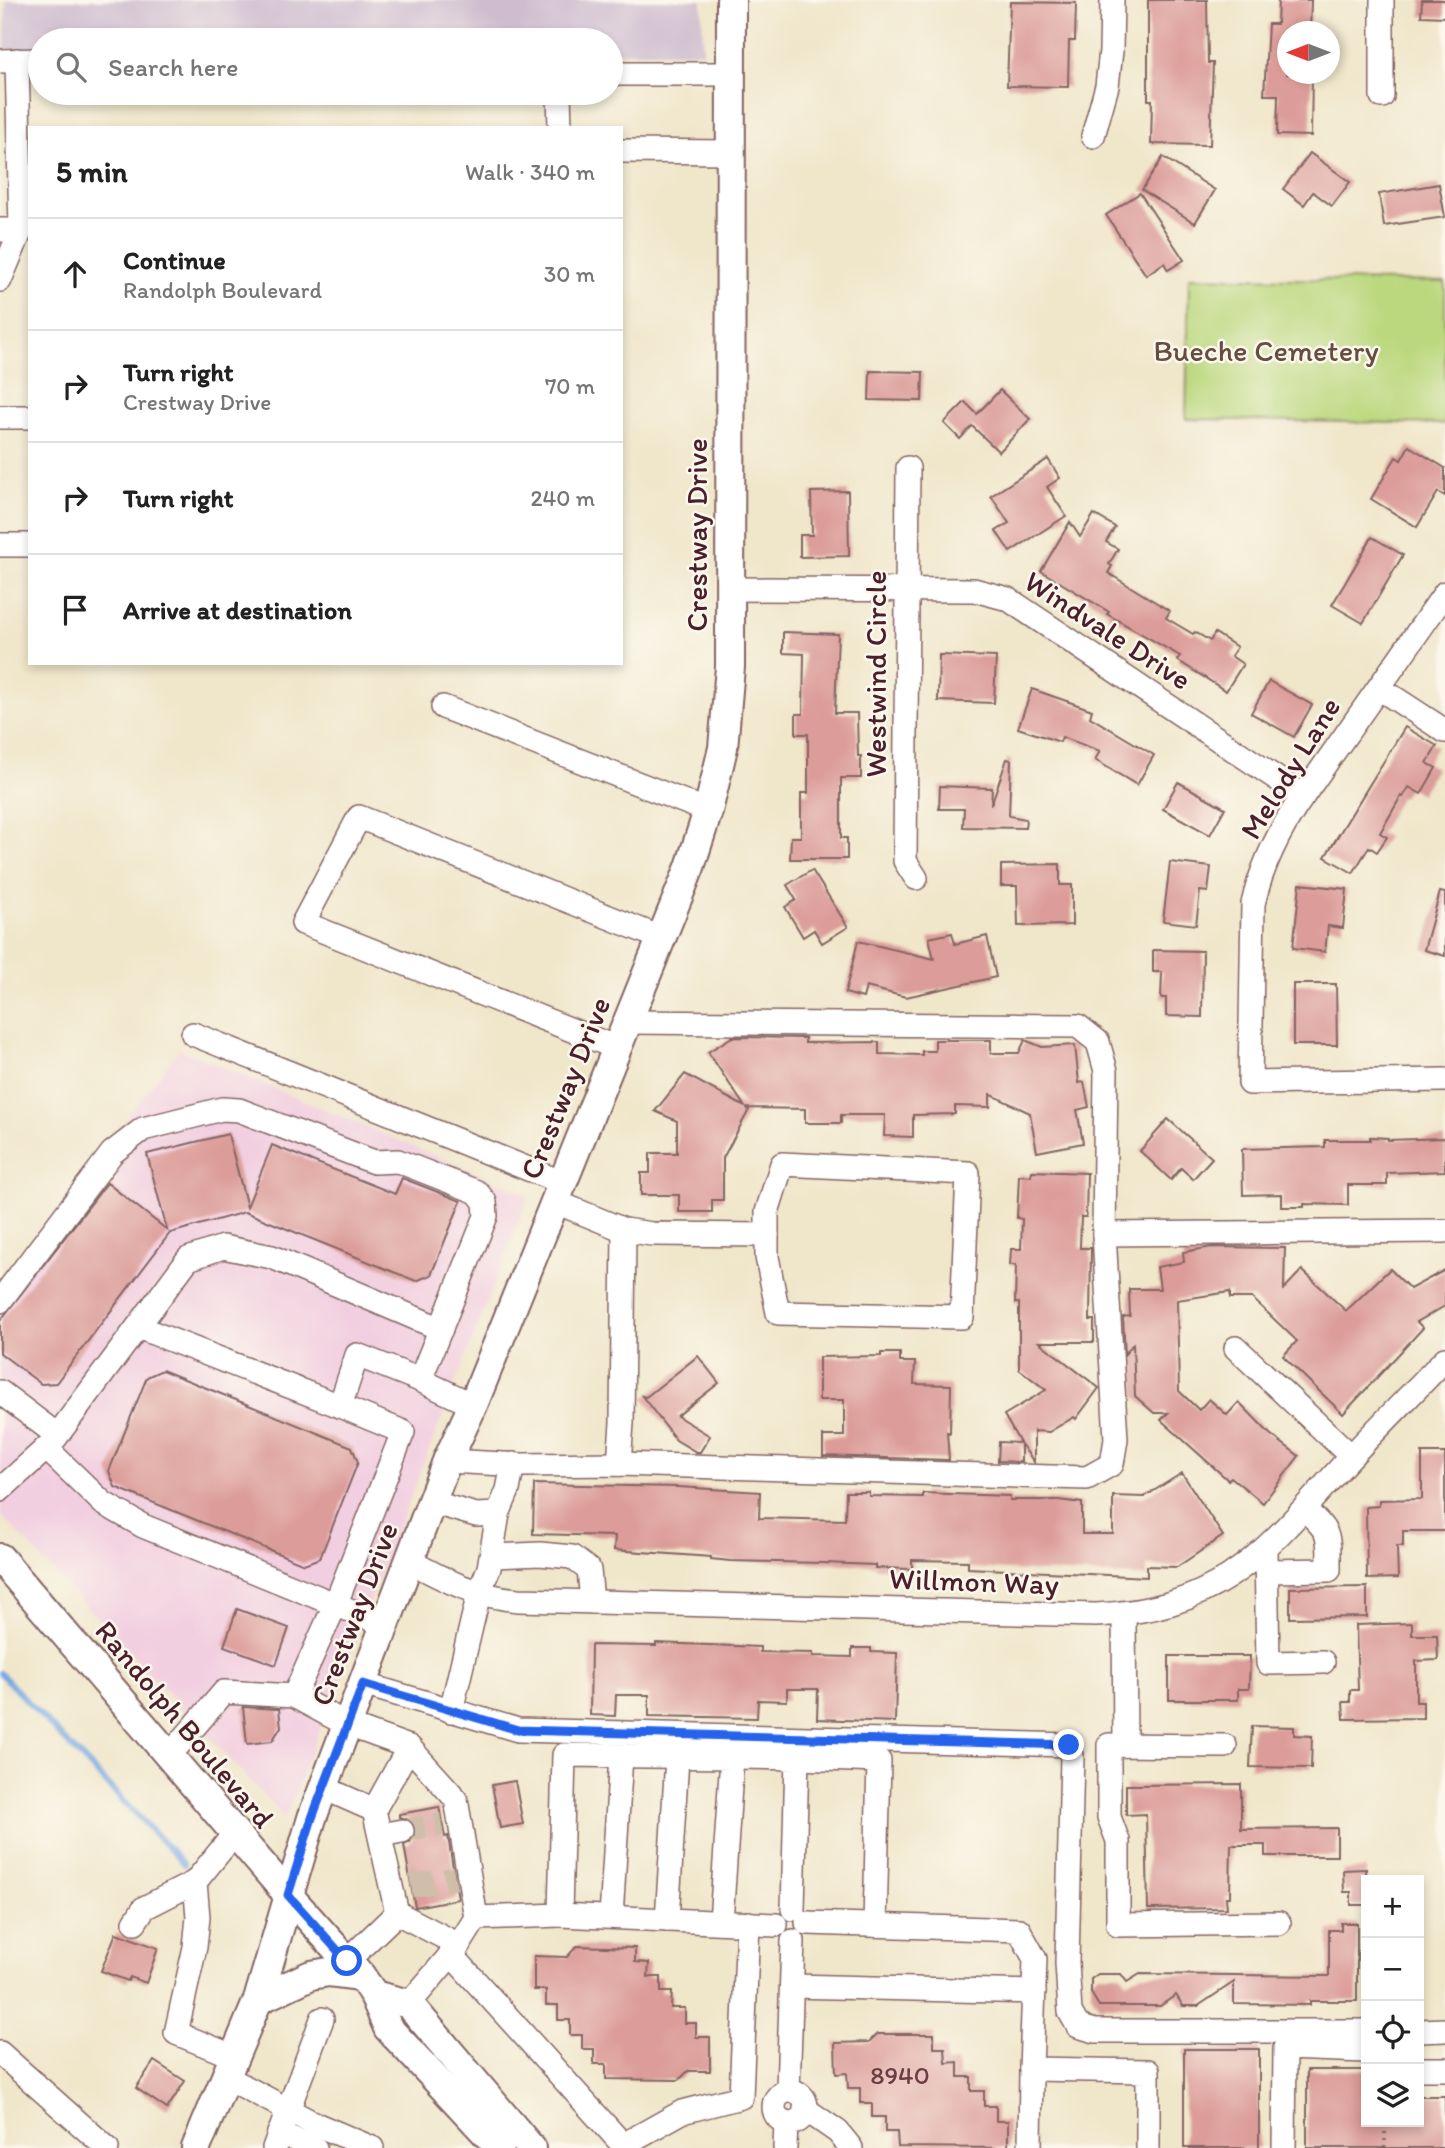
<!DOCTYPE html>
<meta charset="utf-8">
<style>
:root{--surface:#fff;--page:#f6f6f6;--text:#222;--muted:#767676;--line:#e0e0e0}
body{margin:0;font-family:Itim,sans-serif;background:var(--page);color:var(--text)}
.controls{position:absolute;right:21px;bottom:21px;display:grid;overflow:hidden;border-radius:0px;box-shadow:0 4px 10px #0003}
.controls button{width:63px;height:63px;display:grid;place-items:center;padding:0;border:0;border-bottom:2px solid var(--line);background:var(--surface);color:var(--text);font:35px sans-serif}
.compass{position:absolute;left:1277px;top:21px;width:63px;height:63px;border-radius:50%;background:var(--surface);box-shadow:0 4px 10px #0003;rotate:270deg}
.stop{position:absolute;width:21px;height:21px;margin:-16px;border:5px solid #2563eb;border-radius:50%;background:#fff}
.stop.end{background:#2563eb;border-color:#fff;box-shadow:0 2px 7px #0008}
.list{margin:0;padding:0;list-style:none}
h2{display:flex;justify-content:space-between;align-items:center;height:91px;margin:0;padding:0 28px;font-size:30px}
h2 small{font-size:23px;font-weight:400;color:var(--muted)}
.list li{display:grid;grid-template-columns:46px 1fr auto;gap:21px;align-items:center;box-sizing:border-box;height:112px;padding:0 28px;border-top:2px solid var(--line)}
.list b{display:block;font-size:26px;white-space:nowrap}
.list p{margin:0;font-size:23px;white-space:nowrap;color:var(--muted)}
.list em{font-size:23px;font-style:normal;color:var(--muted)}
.icon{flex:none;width:38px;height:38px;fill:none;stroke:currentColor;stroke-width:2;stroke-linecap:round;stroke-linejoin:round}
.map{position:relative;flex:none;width:1445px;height:2148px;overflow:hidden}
.search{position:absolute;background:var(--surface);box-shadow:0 4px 10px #0003;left:28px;top:28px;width:595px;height:77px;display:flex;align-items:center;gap:18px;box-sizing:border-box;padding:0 24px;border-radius:38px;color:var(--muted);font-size:26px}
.panel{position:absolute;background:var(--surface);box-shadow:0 4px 10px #0003;left:28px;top:126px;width:595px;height:539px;border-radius:0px}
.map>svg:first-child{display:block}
.built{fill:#f2cfe0}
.industrial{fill:#cfbdcf}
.green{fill:#bbd87e;stroke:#827c54;stroke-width:2}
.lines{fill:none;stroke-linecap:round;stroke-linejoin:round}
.stream{stroke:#78a9e3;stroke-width:6}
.building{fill:#dc9c99}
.minor-tunnel{stroke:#cfbeaa;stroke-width:23;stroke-dasharray:23 11;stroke-linecap:butt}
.minor-casing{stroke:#846563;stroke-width:26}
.major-casing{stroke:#846563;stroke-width:32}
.path{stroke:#846563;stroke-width:3.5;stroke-dasharray:2 5;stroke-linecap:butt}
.minor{stroke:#fff;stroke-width:23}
.major{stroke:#fff;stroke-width:28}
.route{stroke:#2563eb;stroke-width:9}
.labels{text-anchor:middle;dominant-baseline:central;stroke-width:5;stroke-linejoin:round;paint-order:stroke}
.number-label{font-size:26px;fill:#6e3e46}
.park-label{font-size:30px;fill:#664d40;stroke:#fbf7ec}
.street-label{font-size:30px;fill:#4a1f2b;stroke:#fbf7ec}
</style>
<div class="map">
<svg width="1445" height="2148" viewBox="0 0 1445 2148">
<rect width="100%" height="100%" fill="#fbf7ec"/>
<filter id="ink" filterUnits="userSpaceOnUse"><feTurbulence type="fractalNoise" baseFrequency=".0143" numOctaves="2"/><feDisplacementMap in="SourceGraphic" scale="14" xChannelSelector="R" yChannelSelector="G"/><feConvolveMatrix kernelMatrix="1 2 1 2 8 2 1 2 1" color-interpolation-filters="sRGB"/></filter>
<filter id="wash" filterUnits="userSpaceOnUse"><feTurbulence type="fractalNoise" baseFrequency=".00686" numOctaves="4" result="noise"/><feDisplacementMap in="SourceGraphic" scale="28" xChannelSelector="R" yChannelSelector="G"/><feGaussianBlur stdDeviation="1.57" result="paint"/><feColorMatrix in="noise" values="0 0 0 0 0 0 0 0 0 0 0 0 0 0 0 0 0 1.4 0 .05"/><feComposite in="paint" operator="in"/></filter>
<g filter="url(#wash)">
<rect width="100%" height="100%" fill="#f0e6ca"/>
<polygon class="built" points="179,1049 529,1195 285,1818 0,1514 0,1287"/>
<polygon class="industrial" points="6,0 702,0 703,52 611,52 611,40 40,40 40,50 5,50"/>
<polygon class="green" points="1189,277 1445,282 1445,424 1186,419"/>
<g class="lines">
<polyline class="stream" points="0,1673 184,1864"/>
</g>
<g id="blocks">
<g class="building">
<polygon points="1148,0 1207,0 1208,63 1213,63 1210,145 1151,144 1152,100 1148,100"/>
<polygon points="1278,0 1311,0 1310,32 1287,32 1287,74 1312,74 1311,136 1277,135 1278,95 1264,95 1268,24 1277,24"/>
<polygon points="1422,0 1445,0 1445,17 1421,16"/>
<polygon points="1010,2 1076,3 1075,41 1069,41 1068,87 1007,86"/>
<polygon points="1310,153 1350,182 1332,206 1313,192 1304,205 1283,189"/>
<polygon points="1163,157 1215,190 1195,223 1142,190"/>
<polygon points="1439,184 1445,217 1384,226 1379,194"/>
<polygon points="1140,193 1184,260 1168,270 1164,263 1146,275 1106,215"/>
<polygon points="870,371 923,372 922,401 869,400"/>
<polygon points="1000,390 1030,419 999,452 972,426 960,439 944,423 965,402 977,414"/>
<polygon points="1409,446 1445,468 1445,496 1438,492 1417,527 1371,499 1396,457 1401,460"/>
<polygon points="1048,459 1060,478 1047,487 1066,516 1010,552 996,531 1009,523 991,496"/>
<polygon points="848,491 849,556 800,557 800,535 812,535 811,492"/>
<polygon points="1094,514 1115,527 1106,542 1118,549 1109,564 1112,566 1108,573 1170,611 1166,618 1193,634 1195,632 1210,641 1215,633 1237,647 1231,656 1243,664 1226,691 1177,660 1180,656 1107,614 1109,612 1041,571 1070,522 1080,537"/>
<polygon points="1372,537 1403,555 1363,623 1332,605"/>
<polygon points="783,632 838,634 835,713 857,713 858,756 861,756 861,778 841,778 841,838 847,838 847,859 790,859 791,837 801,837 801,793 808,793 808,734 796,734 796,714 803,714 804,654 783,653"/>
<polygon points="939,655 996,657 994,703 938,701"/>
<polygon points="1269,681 1312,705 1294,737 1251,713"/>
<polygon points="1032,689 1092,710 1090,717 1154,755 1137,785 1095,760 1100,751 1062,737 1060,742 1018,728"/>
<polygon points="1405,727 1437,746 1427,763 1436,768 1421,794 1409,787 1403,797 1401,796 1380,833 1387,837 1377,852 1369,847 1353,873 1325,857"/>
<polygon points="1007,759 1011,760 1009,816 1026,819 1025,828 963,827 964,809 939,809 940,786 992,788 991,805"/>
<polygon points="1178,782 1225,808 1210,835 1163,809"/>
<polygon points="1170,862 1211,867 1208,892 1200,891 1196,925 1163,921"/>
<polygon points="1060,864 1060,885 1072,885 1072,925 1018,926 1017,886 1001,886 1001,865"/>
<polygon points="812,870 848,927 822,943 814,930 803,937 785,907 796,900 787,885"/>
<polygon points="1300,884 1347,889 1343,928 1328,926 1325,952 1293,948"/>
<polygon points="1440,892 1445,893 1445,956 1424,950"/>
<polygon points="952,933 955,944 987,936 996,977 906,997 866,987 863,998 845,993 858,941 934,959 929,938"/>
<polygon points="1153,950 1203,951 1202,1017 1166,1016 1166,998 1161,998 1162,972 1153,972"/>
<polygon points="1293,984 1336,984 1337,1045 1293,1045"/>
<polygon points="732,1037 805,1038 805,1043 879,1042 879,1054 922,1055 922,1051 935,1051 935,1040 991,1040 991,1053 1019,1053 1025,1040 1042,1047 1075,1045 1079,1083 1084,1082 1089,1107 1077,1110 1083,1143 1037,1152 1030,1113 990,1094 990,1107 955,1106 955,1114 913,1115 913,1137 884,1136 885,1115 841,1115 841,1123 805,1123 805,1109 747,1108 749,1110 723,1158 723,1200 712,1200 712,1212 679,1212 679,1195 641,1195 641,1173 650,1173 650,1153 677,1153 677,1121 655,1111 685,1074 745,1107 708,1052"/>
<polygon points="1168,1119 1212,1158 1193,1179 1181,1168 1171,1180 1140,1151"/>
<polygon points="228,1134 247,1207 272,1145 395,1194 402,1178 461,1201 431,1275 416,1281 245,1212 170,1233 56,1383 41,1384 0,1353 0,1321 107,1183 167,1230 147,1154"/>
<polygon points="1370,1137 1388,1138 1388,1140 1445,1138 1445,1171 1387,1173 1387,1185 1348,1185 1348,1205 1304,1204 1304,1207 1282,1207 1282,1194 1243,1195 1242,1149 1325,1147 1325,1140 1370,1140"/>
<polygon points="1032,1171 1087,1173 1086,1217 1081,1217 1080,1248 1091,1248 1090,1320 1094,1320 1094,1342 1039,1342 1099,1388 1076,1419 1074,1417 1049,1432 1034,1431 1034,1462 1021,1444 1021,1462 998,1461 999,1442 1020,1443 1004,1415 1046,1390 1019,1369 1019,1303 1015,1303 1016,1265 1010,1265 1011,1249 1021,1249 1022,1219 1017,1218 1019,1175 1031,1176"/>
<polygon points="1212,1247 1285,1248 1284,1289 1302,1270 1346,1311 1390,1269 1410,1289 1445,1270 1445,1306 1417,1322 1423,1328 1343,1414 1283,1356 1297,1341 1252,1298 1230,1298 1230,1292 1177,1300 1179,1391 1199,1410 1209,1399 1227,1415 1239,1402 1270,1434 1299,1456 1263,1503 1231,1477 1228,1480 1161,1420 1168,1413 1154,1413 1135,1396 1133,1344 1125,1354 1123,1317 1130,1316 1129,1289 1160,1289 1157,1267 1184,1262 1183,1252"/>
<polygon points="881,1353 900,1353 900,1362 915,1362 914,1384 951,1385 950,1433 947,1432 949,1460 823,1456 823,1436 844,1436 844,1400 819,1400 819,1357 881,1356"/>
<polygon points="698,1356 719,1383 677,1416 710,1436 700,1452 696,1452 676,1440 642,1396 646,1397"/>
<polygon points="162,1370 352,1447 358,1462 320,1558 304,1564 115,1487 109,1471 147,1377"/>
<polygon points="1422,1453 1445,1453 1445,1531 1403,1531 1403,1546 1397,1546 1398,1578 1367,1579 1366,1507 1379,1506 1379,1500 1422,1499"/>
<polygon points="1182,1473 1223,1536 1177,1567 1147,1566 1147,1577 968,1568 968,1561 912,1560 912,1569 875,1568 875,1565 823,1563 730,1561 711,1559 711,1557 614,1550 615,1536 533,1534 534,1484 678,1487 760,1492 759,1518 845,1520 846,1492 869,1492 869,1496 923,1497 923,1493 949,1494 1010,1496 1010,1500 1058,1500 1082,1503 1082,1534 1113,1534 1113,1496 1144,1497"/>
<polygon points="1367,1587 1367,1617 1290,1618 1290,1588"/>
<polygon points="237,1609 289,1628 276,1665 224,1646"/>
<polygon points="1412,1623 1412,1635 1437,1635 1438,1660 1416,1661 1416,1702 1423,1702 1423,1718 1344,1719 1343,1702 1350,1702 1350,1690 1358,1690 1356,1625"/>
<polygon points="656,1643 760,1647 760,1652 813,1653 813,1656 852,1657 852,1648 871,1648 871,1652 897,1653 895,1722 817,1719 818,1689 787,1689 787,1701 758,1700 757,1718 649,1716 649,1695 616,1695 615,1716 590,1715 591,1645 656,1646"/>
<polygon points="1169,1656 1250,1656 1249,1689 1238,1689 1238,1700 1169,1700"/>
<polygon points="243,1707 279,1709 281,1727 272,1741 247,1744"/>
<polygon points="1252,1726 1294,1727 1294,1735 1312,1736 1311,1768 1250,1767"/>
<polygon points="515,1781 523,1824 500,1828 492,1785"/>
<polygon points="1241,1784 1241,1829 1337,1828 1337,1856 1265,1856 1265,1845 1231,1845 1230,1897 1226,1897 1227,1908 1148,1909 1146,1814 1126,1815 1126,1785"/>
<polygon points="439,1807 445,1837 448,1836 458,1899 415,1907 404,1845 410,1842 415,1836 416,1828 412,1821 399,1817 399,1814"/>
<polygon points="1366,1869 1366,1905 1351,1905 1351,1892 1344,1892 1343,1870"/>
<polygon points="1341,1923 1357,1923 1357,2001 1310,2001 1310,2005 1234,2004 1234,1982 1198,2006 1183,2006 1176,1995 1160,2006 1099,2006 1091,1993 1091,1979 1098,1974 1121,1974 1127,1982 1140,1974 1329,1976 1329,1930 1341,1930"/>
<polygon points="116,1933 158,1948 146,1983 130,1977 128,1981 101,1971"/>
<polygon points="577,1946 635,1948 635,1962 649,1963 648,1977 661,1977 661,1992 672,1992 671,2008 685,2008 685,2023 696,2023 696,2037 710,2037 710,2071 688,2071 679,2080 606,2079 606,2064 594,2064 594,2049 582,2049 582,2035 570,2035 570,2020 558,2020 558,2005 546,2005 546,1990 534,1990 534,1956 567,1957"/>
<polygon points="877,2034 934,2034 934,2048 945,2048 946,2063 958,2062 958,2077 971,2077 971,2091 984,2091 984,2106 996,2106 996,2121 1008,2121 1008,2148 898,2147 897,2132 885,2132 885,2117 872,2117 872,2103 860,2103 860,2088 848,2088 847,2073 836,2074 835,2043 869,2042"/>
<rect x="1184" y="2049" width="75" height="99"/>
<polygon points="154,2061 185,2081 167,2109 136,2088"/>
<polygon points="1307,2070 1366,2070 1366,2122 1419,2122 1419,2096 1445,2096 1445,2148 1307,2148"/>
</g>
</g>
</g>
<g filter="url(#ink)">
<use href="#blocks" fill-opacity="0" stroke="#846563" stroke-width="2"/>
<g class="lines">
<g class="minor-tunnel">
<polyline points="402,1831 442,1824"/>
<polyline points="411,1886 455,1878"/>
</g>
<defs>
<g id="minor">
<polyline points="0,61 40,60"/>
<polyline points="611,74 730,74"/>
<polyline points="559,93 560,128"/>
<polyline points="1382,96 1382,0"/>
<polyline points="1093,136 1107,86 1111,51 1112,0"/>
<polyline points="621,151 730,152"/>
<polyline points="0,230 21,230 17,60"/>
<polyline points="0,280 21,230"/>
<polyline points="0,417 30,417"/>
<polyline points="908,468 905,861 916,878"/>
<polyline points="0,545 30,545"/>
<polyline points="729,589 974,590 1008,599 1303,796"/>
<path d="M1445 593 1303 796C1280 829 1262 864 1253 904L1250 1083 1445 1080"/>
<polyline points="1379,688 1445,731"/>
<polyline points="443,707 708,811"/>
<polyline points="193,1034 563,1183"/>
<polyline points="617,1048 303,923 359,817 661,938"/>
<polygon points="782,1164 968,1173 962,1317 778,1313 767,1257 767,1212"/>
<polyline points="556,1202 624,1230 652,1234 767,1235"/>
<polyline points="1104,1234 1445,1231"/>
<polyline points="0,1301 112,1153 143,1129 222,1109 239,1110 374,1162 398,1161 477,1192 485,1202 486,1216 420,1380 473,1405"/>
<polyline points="138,1327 340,1406"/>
<polyline points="1236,1348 1351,1456"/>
<polyline points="0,1392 57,1435"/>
<polyline points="46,1448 103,1503 143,1526 386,1625"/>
<polyline points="447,1461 521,1465 619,1464 1087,1478 1112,1464 1116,1439 1104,1234 1106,1071 1098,1042 1078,1026 627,1022"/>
<polyline points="619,1464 622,1423 624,1230"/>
<polyline points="0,1490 51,1444 188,1259 223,1247 272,1257 441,1329"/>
<polyline points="431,1502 476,1515 498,1514 508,1490 513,1464"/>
<polyline points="1266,1550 1268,1663 1323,1662"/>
<polyline points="492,1556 540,1554 572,1557 589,1570 592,1602"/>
<path d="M410 1561C445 1581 479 1597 519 1600L1096 1615C1224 1609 1265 1551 1345 1463 1377 1428 1412 1394 1445 1359"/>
<path d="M1266 1571 1329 1570C1329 1534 1331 1533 1304 1509"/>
<polyline points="1124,1614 1125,1745"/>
<polyline points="363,1684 518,1730 1069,1745 1072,1756 1067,1963 1070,2012 1078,2026 1095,2031 1366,2031"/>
<polyline points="294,1696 348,1725 409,1747 456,1799 476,1918 459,1945 409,2004"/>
<polyline points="451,1711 479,1593 489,1568 498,1514"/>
<polyline points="1225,1746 1109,1745 1109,1817 1118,1841 1118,1925 1279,1923"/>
<polyline points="169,1756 224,1692 294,1696 336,1603 403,1432 340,1406 357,1355 420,1380"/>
<polyline points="732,1757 797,1758 793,1909"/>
<polyline points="797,1758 879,1761 875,1925"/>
<polyline points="324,1788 374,1810 397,1913 347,1961"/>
<polyline points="374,1810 409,1747"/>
<polyline points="380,1835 402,1831"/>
<polyline points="195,1882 198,1917 195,1947 176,2033 235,2057"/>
<polyline points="397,1913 459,1945"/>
<polyline points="560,1915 776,1925"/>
<polyline points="611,1917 621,1756"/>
<polyline points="476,1918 560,1915 564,1755 732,1757 721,1922"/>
<polyline points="667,1920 677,1758"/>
<polyline points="135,1922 144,1908 195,1882 235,1833"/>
<polyline points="807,1923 1019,1930 1035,1959 1031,2069 1148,2071 1148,2148"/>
<polyline points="451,1954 623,2145 682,2112 741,2097 748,1923"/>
<polyline points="792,1986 1034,1992"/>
<polyline points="1419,2031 1445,2030"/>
<polyline points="0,2053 107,2148"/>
<polyline points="1419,2069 1445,2069"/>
<polyline points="226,2077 313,2123 372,2148"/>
<polyline points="788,2090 793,1941"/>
<circle cx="790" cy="2107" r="16"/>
<polyline points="805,2109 838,2132 851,2148"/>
<polyline points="279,2133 315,2148"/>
<polyline points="274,2148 322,2019"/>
<polyline points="785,2148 786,2122"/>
<polyline points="1030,2148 1031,2069"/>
<polyline points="1284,2148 1285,2048 1366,2051"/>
</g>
<g id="major">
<polyline points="0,1558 288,1895 361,1976 374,1995 388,2028 500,2148"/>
<polyline points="374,1995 409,2004 531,2148"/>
<polyline points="258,2000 311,1975 329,1972 361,1976"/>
<polyline points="196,2148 258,2000 312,1818 447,1461 473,1405 690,867 708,811 723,748 730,667 731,0"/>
</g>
</defs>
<use href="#minor" class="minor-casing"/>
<use href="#major" class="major-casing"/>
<polyline class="path" points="1385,2148 1385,2122"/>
<use href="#minor" class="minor"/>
<use href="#major" class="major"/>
</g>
</g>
<g class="lines" filter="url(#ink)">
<polyline class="route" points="347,1961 288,1895 312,1818 363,1684 518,1730 1069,1745"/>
</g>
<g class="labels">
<g class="number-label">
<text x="900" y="2075">8940</text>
</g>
<g class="park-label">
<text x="1266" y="350">Bueche Cemetery</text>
</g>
<g class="street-label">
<text transform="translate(696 535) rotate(-90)">Crestway Drive</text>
<text transform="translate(1108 630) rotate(33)">Windvale Drive</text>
<text transform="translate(875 674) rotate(-90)">Westwind Circle</text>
<text transform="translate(1290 768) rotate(-58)">Melody Lane</text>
<text transform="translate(565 1088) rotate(-68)">Crestway Drive</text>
<text transform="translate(974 1581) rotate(2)">Willmon Way</text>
<text transform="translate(354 1614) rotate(-69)">Crestway Drive</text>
<text transform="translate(185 1724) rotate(50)">Randolph Boulevard</text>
</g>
</g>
</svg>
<div class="controls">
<button>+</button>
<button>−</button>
<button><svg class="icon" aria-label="locate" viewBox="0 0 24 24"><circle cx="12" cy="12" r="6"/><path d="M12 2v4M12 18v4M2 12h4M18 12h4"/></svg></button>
<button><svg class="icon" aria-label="layers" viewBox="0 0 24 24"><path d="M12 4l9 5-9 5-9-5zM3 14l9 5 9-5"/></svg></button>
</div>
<svg class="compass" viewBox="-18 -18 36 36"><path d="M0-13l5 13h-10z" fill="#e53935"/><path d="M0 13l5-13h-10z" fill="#767676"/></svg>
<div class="stop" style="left:347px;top:1961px"></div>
<div class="stop end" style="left:1069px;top:1745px"></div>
<div class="search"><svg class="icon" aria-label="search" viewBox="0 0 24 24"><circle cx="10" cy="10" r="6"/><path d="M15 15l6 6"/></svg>Search here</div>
<section class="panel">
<h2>5 min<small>Walk · 340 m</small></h2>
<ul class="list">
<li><svg class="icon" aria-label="ahead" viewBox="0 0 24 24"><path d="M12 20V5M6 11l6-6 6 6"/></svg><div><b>Continue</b><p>Randolph Boulevard</p></div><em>30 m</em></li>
<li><svg class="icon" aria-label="right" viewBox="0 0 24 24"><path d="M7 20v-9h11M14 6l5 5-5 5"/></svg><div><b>Turn right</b><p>Crestway Drive</p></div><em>70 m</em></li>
<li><svg class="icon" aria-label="right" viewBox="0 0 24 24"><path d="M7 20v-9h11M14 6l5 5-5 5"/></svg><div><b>Turn right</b></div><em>240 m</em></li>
<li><svg class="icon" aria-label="arrive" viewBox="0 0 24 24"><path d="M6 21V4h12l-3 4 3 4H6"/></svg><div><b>Arrive at destination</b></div></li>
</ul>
</section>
</div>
